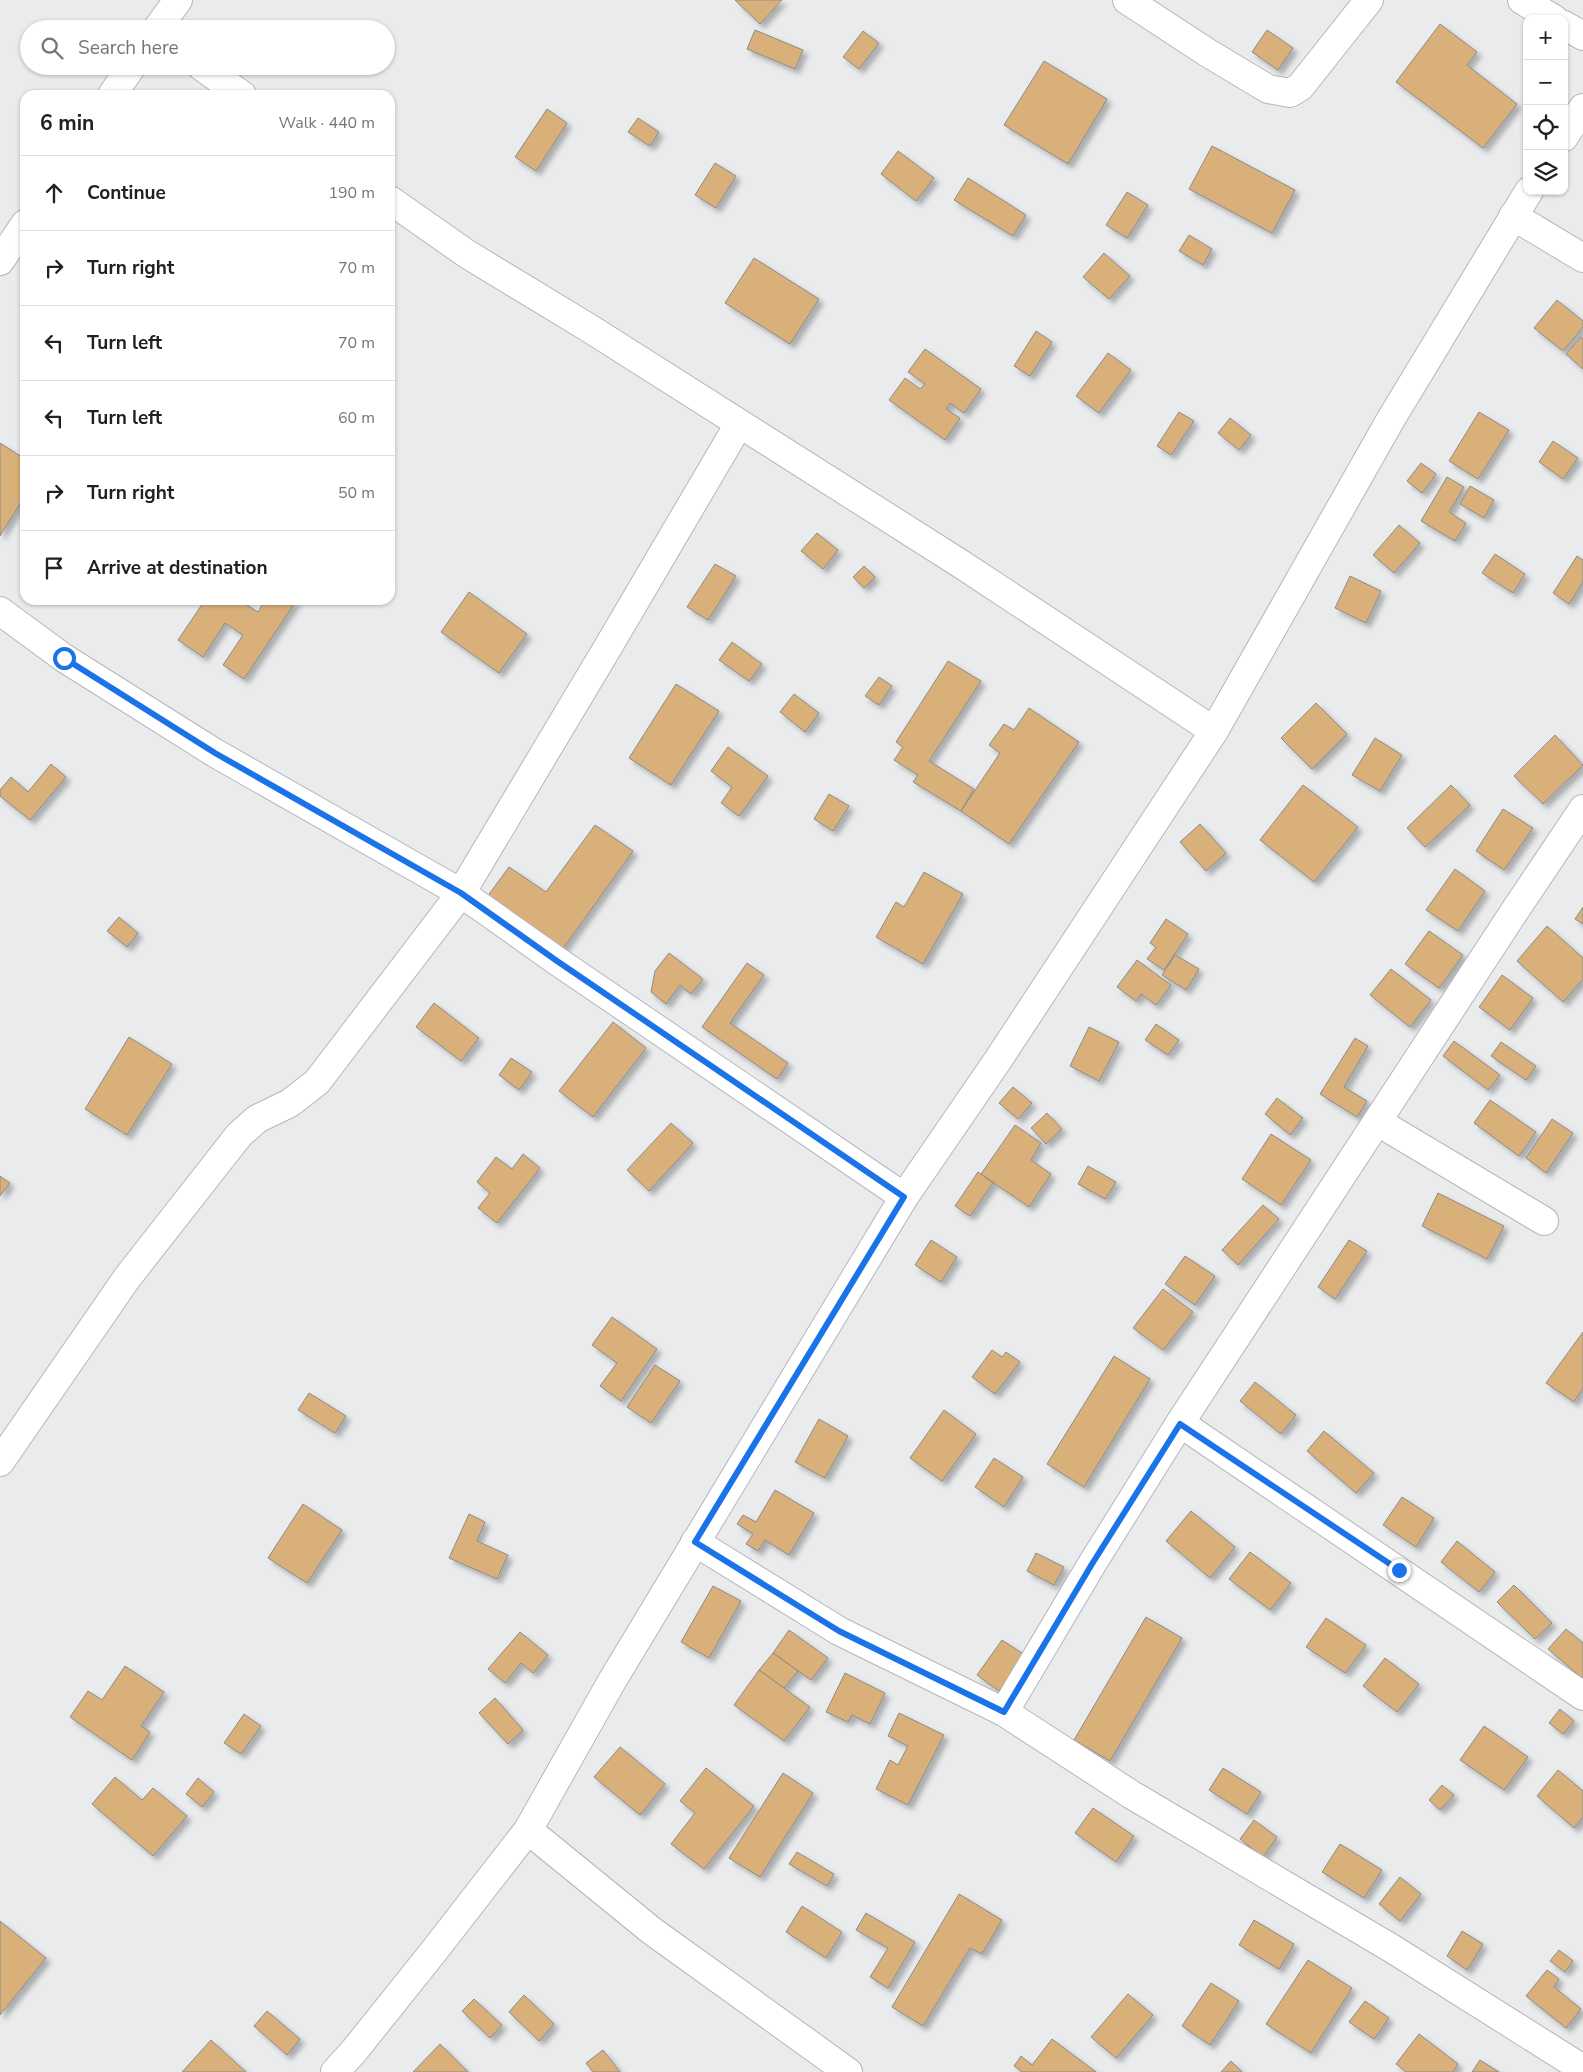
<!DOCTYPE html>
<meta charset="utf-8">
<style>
:root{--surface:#fff;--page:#f6f6f6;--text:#202124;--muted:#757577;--line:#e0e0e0}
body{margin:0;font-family:"Nunito Sans",sans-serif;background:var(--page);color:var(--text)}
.controls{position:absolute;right:15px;top:15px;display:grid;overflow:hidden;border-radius:10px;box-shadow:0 1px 4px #0004}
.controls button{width:45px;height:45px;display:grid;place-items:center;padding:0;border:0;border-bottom:1px solid var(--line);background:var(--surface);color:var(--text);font:25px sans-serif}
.stop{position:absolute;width:15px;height:15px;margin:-11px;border:4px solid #1a73e8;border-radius:50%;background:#fff}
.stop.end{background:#1a73e8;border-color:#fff;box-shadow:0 1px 5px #0008}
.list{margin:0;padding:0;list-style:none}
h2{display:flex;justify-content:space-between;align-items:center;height:65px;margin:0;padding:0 20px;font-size:21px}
h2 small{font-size:16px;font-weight:400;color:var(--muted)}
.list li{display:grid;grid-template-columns:32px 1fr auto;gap:15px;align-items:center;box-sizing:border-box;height:75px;padding:0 20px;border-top:1px solid var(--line)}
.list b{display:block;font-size:19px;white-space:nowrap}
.list em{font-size:16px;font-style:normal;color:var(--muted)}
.icon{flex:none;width:28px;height:28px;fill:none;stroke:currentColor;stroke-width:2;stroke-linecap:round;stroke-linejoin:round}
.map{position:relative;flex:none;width:1583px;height:2072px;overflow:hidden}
.search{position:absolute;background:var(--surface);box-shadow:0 1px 4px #0004;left:20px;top:20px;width:375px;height:55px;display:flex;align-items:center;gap:12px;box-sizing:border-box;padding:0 18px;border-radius:28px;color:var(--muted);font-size:19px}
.panel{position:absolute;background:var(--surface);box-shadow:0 1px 4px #0004;left:20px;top:90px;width:375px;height:515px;border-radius:15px}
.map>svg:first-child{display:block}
.building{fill:#d9b079;stroke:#8c8b89;filter:url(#shadow)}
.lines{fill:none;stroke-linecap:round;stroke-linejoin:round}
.minor-casing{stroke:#b6b6b9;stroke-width:30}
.minor{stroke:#fff;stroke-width:28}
.route{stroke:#1a73e8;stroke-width:6}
</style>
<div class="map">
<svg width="1583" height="2072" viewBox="0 0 1583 2072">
<defs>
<filter id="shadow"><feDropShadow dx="4.5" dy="4.5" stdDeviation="2.5" flood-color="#0004"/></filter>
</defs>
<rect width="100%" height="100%" fill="#eaebed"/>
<g class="building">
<polygon points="735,0 782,0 760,24"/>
<polygon points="1440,24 1477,52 1467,65 1517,104 1483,148 1396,82"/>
<polygon points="755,30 803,50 795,69 747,49"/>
<polygon points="1267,30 1293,48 1278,70 1252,52"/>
<polygon points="863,31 879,43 859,69 843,57"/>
<polygon points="1044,61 1107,99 1068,164 1004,125"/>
<polygon points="547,109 567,123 536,171 515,157"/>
<polygon points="638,118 659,132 650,146 628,132"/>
<polygon points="1212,146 1295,190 1272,233 1189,189"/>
<polygon points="898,151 934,178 916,201 881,174"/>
<polygon points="715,163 736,176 716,208 695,195"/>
<polygon points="968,178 1026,215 1013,236 954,200"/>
<polygon points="1127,192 1148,205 1127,238 1106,225"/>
<polygon points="1189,235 1212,249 1203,265 1179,251"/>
<polygon points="1104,253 1130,276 1109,299 1083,277"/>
<polygon points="754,258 819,299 790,344 725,303"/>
<polygon points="1557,300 1583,321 1583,327 1563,351 1534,328"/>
<polygon points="1036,331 1052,342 1030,376 1014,366"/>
<polygon points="1581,337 1583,339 1583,369 1566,354"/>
<polygon points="925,349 981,389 964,413 950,403 946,409 960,418 945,440 889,400 905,378 920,389 925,384 908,372"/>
<polygon points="1108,353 1131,370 1099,413 1076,396"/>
<polygon points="1179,412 1194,421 1171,455 1157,446"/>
<polygon points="1479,412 1509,430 1478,479 1449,461"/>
<polygon points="1230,418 1251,435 1239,450 1218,433"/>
<polygon points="1553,441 1578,458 1563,479 1539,462"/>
<polygon points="0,443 25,459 25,496 0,536"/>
<polygon points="1421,463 1436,474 1422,493 1407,481"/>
<polygon points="1447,477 1464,487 1449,512 1466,523 1455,541 1421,521"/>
<polygon points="1470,486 1494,500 1484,518 1460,504"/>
<polygon points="1399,525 1420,543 1394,573 1373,555"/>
<polygon points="817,533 838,550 823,569 801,551"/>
<polygon points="1495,554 1525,574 1513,593 1482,573"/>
<polygon points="1577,556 1583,560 1583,582 1569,604 1553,593"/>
<polygon points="715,564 736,576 708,620 687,607"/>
<polygon points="864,566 875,577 864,588 853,577"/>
<polygon points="1350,576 1381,591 1366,623 1335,608"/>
<polygon points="469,592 527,634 499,673 441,632"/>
<polygon points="205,600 243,600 242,602 258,612 265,600 296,601 244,679 223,665 243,635 225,623 203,657 178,640"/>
<polygon points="732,642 762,664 749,681 719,660"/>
<polygon points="948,661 981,681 929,761 974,789 961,811 913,782 918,775 894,760 903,747 896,742"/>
<polygon points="879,677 892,686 879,705 865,696"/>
<polygon points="676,684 719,711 671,785 629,758"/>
<polygon points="794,694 819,713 805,732 780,712"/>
<polygon points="1316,703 1347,734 1312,769 1281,738"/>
<polygon points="1029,708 1079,742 1009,844 961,811 1000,753 989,745 1004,724 1014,730"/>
<polygon points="1555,735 1583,765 1543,804 1514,776"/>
<polygon points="1375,738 1402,755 1380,791 1352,775"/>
<polygon points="728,747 768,776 739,816 721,803 732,787 711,771"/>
<polygon points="51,764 66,777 30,820 0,796 0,790 11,777 28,792"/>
<polygon points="1303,785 1358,827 1314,882 1260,840"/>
<polygon points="1451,785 1470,805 1425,847 1407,828"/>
<polygon points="829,794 849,806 833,831 814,819"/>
<polygon points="1503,809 1533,828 1504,870 1476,851"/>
<polygon points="1200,824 1226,853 1206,871 1180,842"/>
<polygon points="595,825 633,851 562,950 487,897 509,867 546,892"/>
<polygon points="1455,869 1485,891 1458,931 1426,910"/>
<polygon points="924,872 963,894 923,964 876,937 896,902 904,907"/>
<polygon points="1583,907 1583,924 1575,919"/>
<polygon points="119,917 138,933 127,947 107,931"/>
<polygon points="1166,919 1188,934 1164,970 1147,959 1156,947 1150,943"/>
<polygon points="1547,926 1583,958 1583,979 1563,1002 1517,961"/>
<polygon points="1429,931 1463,955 1439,988 1405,964"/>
<polygon points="669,953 703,979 691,994 680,985 666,1004 651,992 655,971"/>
<polygon points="1175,955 1199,969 1186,990 1162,975"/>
<polygon points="1137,960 1171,985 1156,1005 1141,994 1136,1001 1117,987"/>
<polygon points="747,963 764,975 730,1023 788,1063 777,1079 702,1027"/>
<polygon points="1391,969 1431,1000 1410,1027 1370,995"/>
<polygon points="1502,975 1533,998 1510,1030 1479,1007"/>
<polygon points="434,1003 479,1038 461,1061 416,1027"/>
<polygon points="613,1022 646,1048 593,1117 559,1091"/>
<polygon points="1156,1024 1179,1040 1168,1055 1145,1040"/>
<polygon points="1089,1027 1119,1042 1099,1081 1070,1066"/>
<polygon points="129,1037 172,1064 127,1135 85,1109"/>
<polygon points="1355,1038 1368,1046 1344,1087 1367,1101 1357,1117 1320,1094"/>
<polygon points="1454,1041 1500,1075 1488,1090 1443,1056"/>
<polygon points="1501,1042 1536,1066 1526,1080 1491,1056"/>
<polygon points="511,1058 532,1072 519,1090 499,1075"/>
<polygon points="1013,1087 1032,1103 1018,1119 999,1103"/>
<polygon points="1277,1098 1303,1118 1290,1135 1265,1114"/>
<polygon points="1490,1100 1536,1132 1519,1156 1474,1123"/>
<polygon points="1047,1113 1062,1129 1046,1144 1031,1128"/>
<polygon points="1552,1119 1573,1133 1546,1173 1526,1158"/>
<polygon points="671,1123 693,1143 649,1191 627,1170"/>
<polygon points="1015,1125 1041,1143 1031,1160 1051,1174 1029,1207 981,1174"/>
<polygon points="1271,1134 1311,1160 1281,1205 1242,1179"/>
<polygon points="523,1154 540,1168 497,1223 478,1208 490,1193 477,1182 496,1157 512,1169"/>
<polygon points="1088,1166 1116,1182 1105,1199 1078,1184"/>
<polygon points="978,1172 993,1183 970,1216 955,1206"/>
<polygon points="0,1176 10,1183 0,1196"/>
<polygon points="1438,1193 1504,1226 1487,1259 1422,1226"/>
<polygon points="1263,1205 1279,1219 1238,1265 1222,1250"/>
<polygon points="931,1240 957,1257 941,1282 915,1265"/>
<polygon points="1349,1240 1367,1251 1335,1299 1318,1287"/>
<polygon points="1185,1256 1215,1276 1195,1305 1165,1284"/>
<polygon points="1163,1289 1193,1312 1163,1350 1133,1328"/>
<polygon points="612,1317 657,1349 621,1401 600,1386 617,1363 592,1345"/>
<polygon points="1583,1332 1583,1388 1574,1402 1546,1383"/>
<polygon points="992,1350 1002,1357 1006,1352 1020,1362 995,1394 972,1377"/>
<polygon points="1114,1356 1150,1379 1084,1487 1047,1464"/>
<polygon points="655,1365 680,1381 651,1423 627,1407"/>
<polygon points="1255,1382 1296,1415 1281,1434 1240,1401"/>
<polygon points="309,1393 346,1416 335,1433 298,1410"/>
<polygon points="944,1410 976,1434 942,1481 910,1458"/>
<polygon points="819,1419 848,1436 825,1478 795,1462"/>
<polygon points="1324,1431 1374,1473 1356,1493 1307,1451"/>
<polygon points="994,1458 1023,1477 1004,1507 975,1487"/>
<polygon points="775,1490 814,1513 789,1555 765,1540 758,1551 746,1544 753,1534 737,1524 743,1515 756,1522"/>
<polygon points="1402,1497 1434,1518 1416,1547 1383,1525"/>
<polygon points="303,1504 342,1530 307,1583 268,1558"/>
<polygon points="1191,1511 1235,1547 1210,1578 1166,1541"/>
<polygon points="469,1514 485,1522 477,1541 508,1555 497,1579 449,1558"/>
<polygon points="1457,1541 1495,1572 1479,1592 1441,1562"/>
<polygon points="1250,1552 1291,1583 1270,1610 1229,1579"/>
<polygon points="1036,1553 1064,1567 1054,1585 1027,1571"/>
<polygon points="1514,1585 1552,1623 1535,1639 1497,1602"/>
<polygon points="713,1586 741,1601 709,1658 681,1642"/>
<polygon points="1146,1617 1182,1638 1110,1761 1074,1740"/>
<polygon points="1326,1618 1366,1645 1345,1673 1306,1647"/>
<polygon points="1566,1629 1583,1643 1583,1679 1548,1649"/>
<polygon points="789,1630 828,1658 811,1680 773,1653"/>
<polygon points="520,1632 548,1655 533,1673 521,1663 505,1683 488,1669"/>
<polygon points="1002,1640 1025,1655 999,1691 977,1675"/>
<polygon points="773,1653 798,1671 784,1688 759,1670"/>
<polygon points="1385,1658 1419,1684 1397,1712 1363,1686"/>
<polygon points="125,1666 164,1692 141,1726 150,1732 132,1760 70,1717 88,1691 102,1700"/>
<polygon points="759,1670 810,1707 784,1741 734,1705"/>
<polygon points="845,1673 885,1693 870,1724 852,1715 848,1722 826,1712"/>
<polygon points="495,1698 523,1730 508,1744 479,1713"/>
<polygon points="1560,1709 1574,1721 1563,1734 1549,1723"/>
<polygon points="899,1713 944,1735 908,1805 876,1789 890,1760 898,1765 908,1746 888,1736"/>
<polygon points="244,1714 261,1726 241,1754 224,1743"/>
<polygon points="1484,1726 1528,1757 1504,1790 1460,1760"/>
<polygon points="620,1747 665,1784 640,1815 594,1777"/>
<polygon points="706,1768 754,1806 704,1869 671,1844 695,1813 680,1801"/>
<polygon points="1223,1768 1261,1792 1247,1814 1209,1790"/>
<polygon points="1558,1770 1583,1791 1583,1817 1574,1828 1537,1796"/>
<polygon points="783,1773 813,1793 760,1877 729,1858"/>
<polygon points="115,1777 142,1800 153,1788 187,1816 153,1856 92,1804"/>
<polygon points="198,1778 214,1792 202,1807 186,1794"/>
<polygon points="1442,1785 1454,1795 1440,1810 1429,1800"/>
<polygon points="1093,1808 1134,1836 1116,1862 1075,1833"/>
<polygon points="1254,1820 1277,1837 1263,1857 1240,1839"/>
<polygon points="1340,1844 1382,1870 1364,1898 1322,1872"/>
<polygon points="797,1852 834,1874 827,1886 789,1864"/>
<polygon points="1400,1877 1421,1894 1400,1921 1379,1904"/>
<polygon points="959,1894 1002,1920 982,1954 970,1948 923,2026 892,2007"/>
<polygon points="802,1906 842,1932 826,1958 786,1932"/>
<polygon points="866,1913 915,1942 888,1988 870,1977 888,1948 856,1930"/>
<polygon points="1254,1920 1294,1944 1279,1969 1239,1945"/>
<polygon points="0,1921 46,1958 0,2015"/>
<polygon points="1462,1931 1483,1944 1467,1970 1447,1956"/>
<polygon points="1559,1950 1573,1961 1565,1972 1550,1961"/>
<polygon points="1308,1960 1352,1988 1311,2053 1266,2024"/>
<polygon points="1547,1970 1559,1979 1554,1987 1581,2009 1566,2028 1526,1996"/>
<polygon points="1211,1983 1239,2001 1210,2045 1182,2026"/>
<polygon points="1128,1994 1153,2015 1116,2058 1091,2037"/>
<polygon points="524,1995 554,2024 539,2041 509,2012"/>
<polygon points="474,1999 502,2025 490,2038 462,2011"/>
<polygon points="1365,2001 1389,2018 1374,2039 1349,2022"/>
<polygon points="267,2011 300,2039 287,2055 254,2026"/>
<polygon points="1419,2034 1458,2064 1453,2072 1406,2072 1396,2064"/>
<polygon points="1052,2039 1096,2072 1022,2072 1014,2066 1021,2056 1032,2065"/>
<polygon points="211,2040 246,2072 182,2072"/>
<polygon points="440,2044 468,2072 413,2072"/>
<polygon points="603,2050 620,2072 593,2072 586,2063"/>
<polygon points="1480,2060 1499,2072 1472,2072"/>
<polygon points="1231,2061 1242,2072 1221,2072"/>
</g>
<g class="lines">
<defs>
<g id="minor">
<polyline points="1127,0 1208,53 1268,89 1290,93 1300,87 1369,0"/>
<polyline points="1522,0 1554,19"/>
<polyline points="1564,25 1583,36"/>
<polyline points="157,29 178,0"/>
<polyline points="201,66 242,95"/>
<polyline points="112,95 132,66"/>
<polyline points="1564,137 1583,108"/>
<polyline points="390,200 467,254 589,328 961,564 1214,731"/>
<polyline points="1513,216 1583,258"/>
<polyline points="0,261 25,224"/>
<polyline points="0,611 64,658 215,753 461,893 557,961 904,1197"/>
<polyline points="1378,1122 1544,1221"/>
<polyline points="1180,1423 1583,1696"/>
<polyline points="0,1462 127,1278 239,1135 257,1119 290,1103 317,1082 461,893 608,647 739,424"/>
<polyline points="695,1542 839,1631 1004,1712 1132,1795 1391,1948 1583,2069"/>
<polyline points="1004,1712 1092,1564 1180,1423 1516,909 1583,809"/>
<polyline points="528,1830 652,1931 848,2072"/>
<polyline points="335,2072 354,2051 434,1951 528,1830 612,1681 904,1197 998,1060 1214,731 1391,419 1529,191"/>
</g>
</defs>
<use href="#minor" class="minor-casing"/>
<use href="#minor" class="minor"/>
</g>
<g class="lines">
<polyline class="route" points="64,658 215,753 461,893 557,961 904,1197 695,1542 839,1631 1004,1712 1092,1564 1180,1424 1399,1570"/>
</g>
</svg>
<div class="controls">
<button>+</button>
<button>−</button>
<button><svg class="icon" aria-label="locate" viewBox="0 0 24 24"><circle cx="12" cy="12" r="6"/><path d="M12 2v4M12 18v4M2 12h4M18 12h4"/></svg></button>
<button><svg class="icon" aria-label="layers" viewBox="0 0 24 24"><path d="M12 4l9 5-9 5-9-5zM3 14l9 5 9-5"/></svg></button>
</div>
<div class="stop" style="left:64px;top:658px"></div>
<div class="stop end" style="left:1399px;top:1570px"></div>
<div class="search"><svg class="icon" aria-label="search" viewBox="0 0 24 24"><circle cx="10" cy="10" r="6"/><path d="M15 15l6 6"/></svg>Search here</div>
<section class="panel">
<h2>6 min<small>Walk · 440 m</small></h2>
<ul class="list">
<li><svg class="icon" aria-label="ahead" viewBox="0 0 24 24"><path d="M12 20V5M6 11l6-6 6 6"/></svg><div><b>Continue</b></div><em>190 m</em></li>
<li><svg class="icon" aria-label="right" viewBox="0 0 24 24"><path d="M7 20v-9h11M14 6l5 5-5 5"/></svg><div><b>Turn right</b></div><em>70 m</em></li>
<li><svg class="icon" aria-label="left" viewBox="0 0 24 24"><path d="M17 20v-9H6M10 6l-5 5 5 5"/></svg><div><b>Turn left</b></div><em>70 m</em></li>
<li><svg class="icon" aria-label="left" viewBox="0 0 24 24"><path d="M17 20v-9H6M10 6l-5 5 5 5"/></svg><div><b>Turn left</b></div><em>60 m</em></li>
<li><svg class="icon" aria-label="right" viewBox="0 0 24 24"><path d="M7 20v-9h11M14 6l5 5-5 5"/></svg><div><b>Turn right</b></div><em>50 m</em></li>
<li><svg class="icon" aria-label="arrive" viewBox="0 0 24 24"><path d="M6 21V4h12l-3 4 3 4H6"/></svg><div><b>Arrive at destination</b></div></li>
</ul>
</section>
</div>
